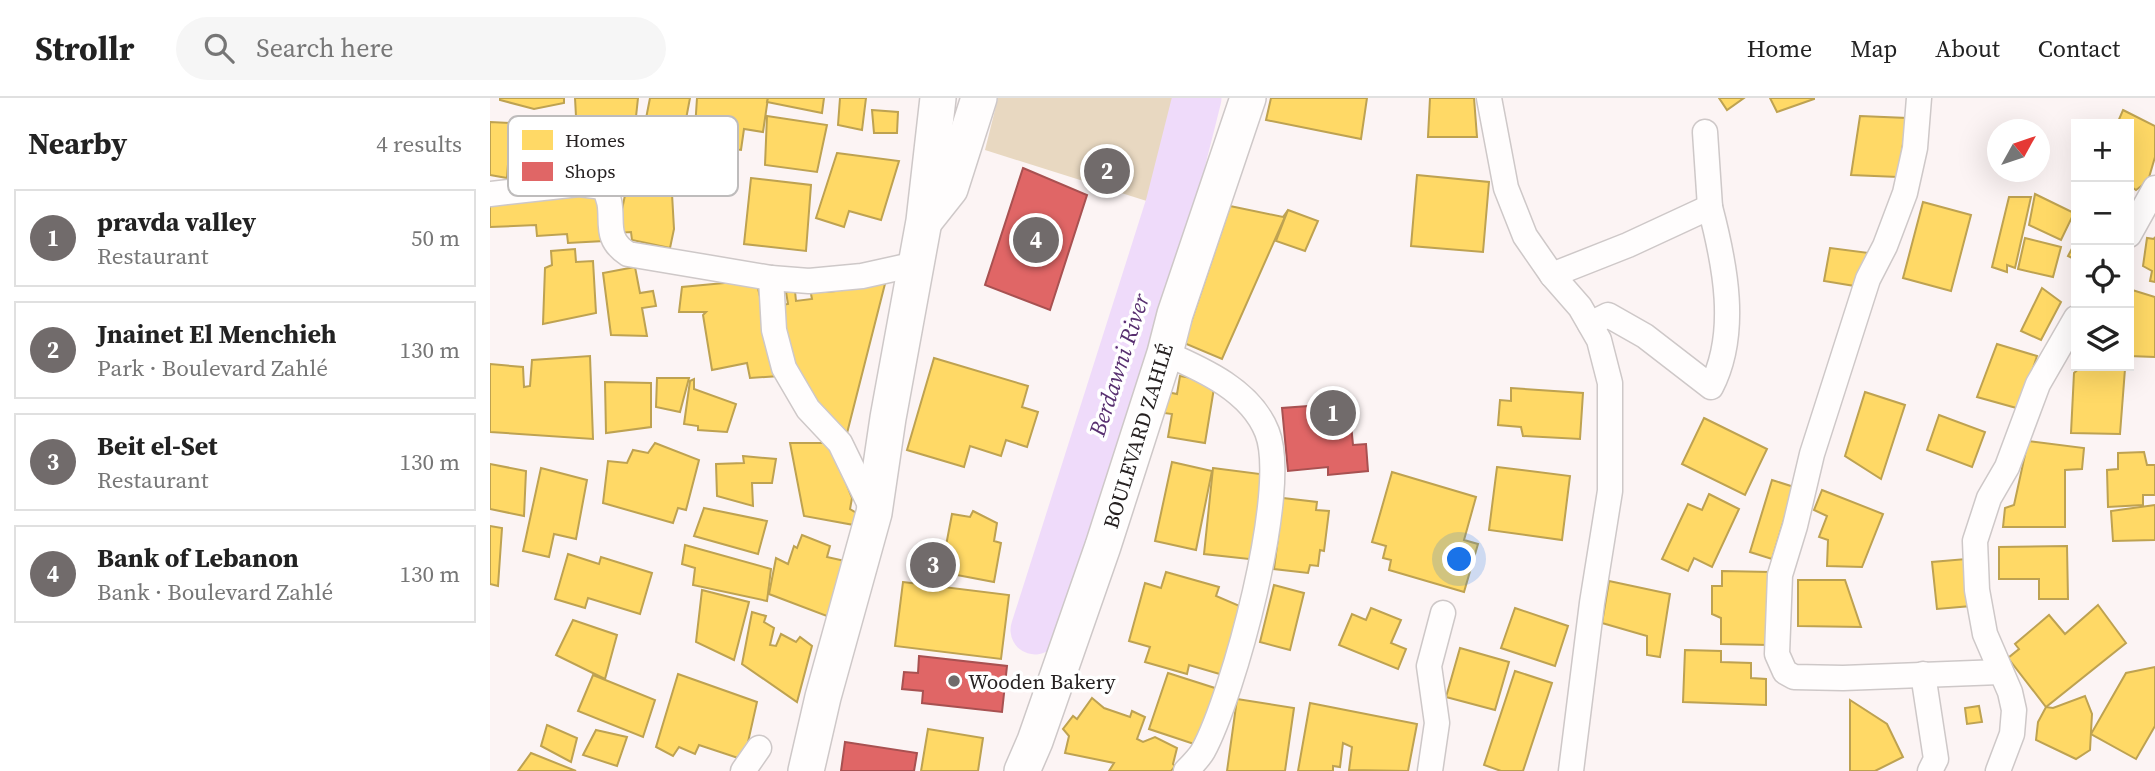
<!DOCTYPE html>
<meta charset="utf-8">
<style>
:root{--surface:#fff;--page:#f6f6f6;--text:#222;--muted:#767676;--line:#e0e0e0;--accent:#716b6b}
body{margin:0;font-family:"Source Serif 4",serif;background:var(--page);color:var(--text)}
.controls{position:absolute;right:21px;top:21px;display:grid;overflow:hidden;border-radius:0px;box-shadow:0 7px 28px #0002}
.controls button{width:63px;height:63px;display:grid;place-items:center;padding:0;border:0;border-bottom:2px solid var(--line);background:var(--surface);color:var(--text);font:35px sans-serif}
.compass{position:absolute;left:1497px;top:21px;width:63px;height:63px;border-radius:50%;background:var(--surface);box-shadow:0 7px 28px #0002;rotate:50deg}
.you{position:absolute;left:970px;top:462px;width:24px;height:24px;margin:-18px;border:5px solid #fff;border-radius:50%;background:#1a73e8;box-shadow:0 0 0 10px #1a73e833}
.badge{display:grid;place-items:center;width:46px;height:46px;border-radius:50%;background:var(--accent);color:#fff;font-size:23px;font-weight:700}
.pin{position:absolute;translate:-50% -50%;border:4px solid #fff;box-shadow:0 2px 7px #0006}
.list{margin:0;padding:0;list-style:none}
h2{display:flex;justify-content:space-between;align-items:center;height:91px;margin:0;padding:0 28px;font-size:30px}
h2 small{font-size:23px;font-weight:400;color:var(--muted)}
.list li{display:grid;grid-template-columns:46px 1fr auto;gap:21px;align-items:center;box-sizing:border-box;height:98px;margin:0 14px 14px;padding:0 14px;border:2px solid var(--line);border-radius:0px}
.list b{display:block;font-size:26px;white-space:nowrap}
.list p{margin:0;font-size:23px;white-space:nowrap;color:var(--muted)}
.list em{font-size:23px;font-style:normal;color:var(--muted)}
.icon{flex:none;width:38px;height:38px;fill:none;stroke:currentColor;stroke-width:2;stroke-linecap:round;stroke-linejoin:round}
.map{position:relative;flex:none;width:1665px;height:673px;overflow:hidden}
header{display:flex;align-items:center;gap:42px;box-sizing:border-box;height:98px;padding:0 35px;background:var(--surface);border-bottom:2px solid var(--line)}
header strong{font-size:33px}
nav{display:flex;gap:38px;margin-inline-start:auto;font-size:24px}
.search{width:490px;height:63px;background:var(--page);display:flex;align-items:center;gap:18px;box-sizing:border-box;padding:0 24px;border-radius:38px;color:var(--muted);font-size:26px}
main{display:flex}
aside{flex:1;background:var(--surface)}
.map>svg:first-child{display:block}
.green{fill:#e8d8c1}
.homes{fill:#ffd966;stroke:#bea251;stroke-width:2}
.shops{fill:#e06666;stroke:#a85151;stroke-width:2}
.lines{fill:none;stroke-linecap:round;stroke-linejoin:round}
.river{stroke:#efdbfa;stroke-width:49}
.street-casing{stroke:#cec8c8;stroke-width:27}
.secondary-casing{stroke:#cec8c8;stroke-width:38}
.street{stroke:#fffdfd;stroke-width:24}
.secondary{stroke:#fffdfd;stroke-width:35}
.poi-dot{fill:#716b6b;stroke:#fff;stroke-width:2.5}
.labels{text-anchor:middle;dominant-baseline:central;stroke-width:7;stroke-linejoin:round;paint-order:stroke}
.street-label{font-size:21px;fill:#262121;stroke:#fff}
.poi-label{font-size:21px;fill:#262121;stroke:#fff;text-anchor:start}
.water-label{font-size:23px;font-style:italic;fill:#583070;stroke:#fff}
.key{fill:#fff;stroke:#bebcbc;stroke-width:2}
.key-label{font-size:19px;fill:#262121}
</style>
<header>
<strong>Strollr</strong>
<div class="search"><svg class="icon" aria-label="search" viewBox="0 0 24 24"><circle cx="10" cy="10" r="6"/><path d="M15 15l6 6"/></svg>Search here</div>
<nav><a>Home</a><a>Map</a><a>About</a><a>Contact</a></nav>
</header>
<main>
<aside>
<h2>Nearby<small>4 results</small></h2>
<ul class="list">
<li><span class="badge">1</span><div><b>pravda valley</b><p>Restaurant</p></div><em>50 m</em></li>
<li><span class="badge">2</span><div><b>Jnainet El Menchieh</b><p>Park · Boulevard Zahlé</p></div><em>130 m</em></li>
<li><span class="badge">3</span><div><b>Beit el-Set</b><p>Restaurant</p></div><em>130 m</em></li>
<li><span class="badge">4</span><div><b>Bank of Lebanon</b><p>Bank · Boulevard Zahlé</p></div><em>130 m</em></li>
</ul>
</aside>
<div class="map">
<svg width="1665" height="673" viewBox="0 0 1665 673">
<rect width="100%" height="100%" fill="#fcf4f4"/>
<polygon class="green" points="508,0 697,0 663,105 495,52"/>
<g class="homes">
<polygon points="10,0 74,0 74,5 44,11 10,2"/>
<polygon points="85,0 148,0 142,56 88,55"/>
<polygon points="160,0 200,0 189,58 150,51"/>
<polygon points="207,0 278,0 273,34 254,31 251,52 204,46"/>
<polygon points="278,0 334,0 332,15 277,4"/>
<polygon points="350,0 376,0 372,32 348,27"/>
<polygon points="781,0 877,0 871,41 776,22"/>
<polygon points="940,0 984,0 987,39 938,39"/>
<polygon points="1229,0 1254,0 1237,12"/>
<polygon points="1280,0 1324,0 1324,1 1287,14"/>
<polygon points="382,12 408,14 407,35 384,35"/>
<polygon points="1633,12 1665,28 1665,59 1658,83 1646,92 1639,87 1639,26 1627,26"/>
<polygon points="277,18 337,27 327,74 275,67"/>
<polygon points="1370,18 1417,20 1408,79 1361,77"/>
<polygon points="0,24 21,25 17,80 0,77"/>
<polygon points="347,55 409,63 391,122 359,113 354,129 326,120"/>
<polygon points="141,69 181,78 184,131 180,150 142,142 141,134 127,135"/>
<polygon points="927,77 999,84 993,154 921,148"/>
<polygon points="261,80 321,87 316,153 254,146"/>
<polygon points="111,94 114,143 78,145 77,136 47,138 46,127 0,129 0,101"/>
<polygon points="1545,96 1584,115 1571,142 1539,127"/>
<polygon points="1519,99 1541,99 1525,170 1517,167 1517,174 1502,169"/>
<polygon points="1433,104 1481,117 1461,193 1413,180"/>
<polygon points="740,108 793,119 798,112 732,261 694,245"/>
<polygon points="798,112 828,123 815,153 786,143"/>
<polygon points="1665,139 1665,184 1660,183 1662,173 1653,168 1657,140 1664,141"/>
<polygon points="1535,140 1571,149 1563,179 1528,171"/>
<polygon points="1586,143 1586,162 1578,158"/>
<polygon points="1340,150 1379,155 1371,189 1334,183"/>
<polygon points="85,151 86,164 103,163 106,215 53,226 55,170 62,167 61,153"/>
<polygon points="145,169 150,195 163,193 166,208 152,210 157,238 121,237 113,175"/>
<polygon points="398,174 355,343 298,271 286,208 298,206 296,194 305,193 306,203 322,201 320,191 335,188 336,194 345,193 345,186"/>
<polygon points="266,182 289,278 260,280 257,265 222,272 213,217 216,214 189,214 192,189"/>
<polygon points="1552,190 1571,204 1551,242 1531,233"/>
<polygon points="1639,191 1665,199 1665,259 1639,258"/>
<polygon points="1507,246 1547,258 1530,311 1487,299"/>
<polygon points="100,258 103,341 0,334 0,266 33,269 34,289 40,288 42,262"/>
<polygon points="444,260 538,288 532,309 548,314 537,349 516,342 511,358 480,348 474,369 417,352"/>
<polygon points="1592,268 1635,271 1630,336 1581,335 1584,275"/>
<polygon points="690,278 725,284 715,345 678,339 682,316 674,315 677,294 687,296"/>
<polygon points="167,280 199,280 190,314 166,309"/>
<polygon points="204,281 204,291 246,306 237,334 208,332 208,328 194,326 200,283"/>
<polygon points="115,284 161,285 161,329 116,335"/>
<polygon points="1021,290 1093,295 1090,341 1033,338 1031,329 1008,327 1010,302 1021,303"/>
<polygon points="1375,294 1415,307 1391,381 1355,358"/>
<polygon points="1449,317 1495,334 1482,369 1437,352"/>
<polygon points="1214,320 1277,351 1255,397 1192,366"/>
<polygon points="1538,343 1594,350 1592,371 1575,372 1575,429 1513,429 1515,410 1524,407"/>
<polygon points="165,345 209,362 196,412 188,410 183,425 113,405 118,363 137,365 143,352 158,355"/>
<polygon points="300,345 340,345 362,400 360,411 368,416 364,427 314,418"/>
<polygon points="1654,354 1657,367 1665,367 1665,397 1653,397 1653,407 1618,409 1617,372 1628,371 1628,355"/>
<polygon points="253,358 286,361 282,385 262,385 263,408 227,398 226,366 254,365"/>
<polygon points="682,364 722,373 706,452 665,443"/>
<polygon points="0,366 36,373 34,418 0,411"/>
<polygon points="1007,369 1080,378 1072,442 999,432"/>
<polygon points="51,370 97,382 86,441 64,436 59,459 33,453"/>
<polygon points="723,370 778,377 768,462 714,456"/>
<polygon points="902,374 986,399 974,442 988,446 974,494 899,472 901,462 893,460 896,448 882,444"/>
<polygon points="1282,382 1304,389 1282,461 1260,454"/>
<polygon points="1332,392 1393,416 1372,469 1337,468 1338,442 1329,439 1337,418 1324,412"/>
<polygon points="1219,396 1249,411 1222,469 1204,460 1198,473 1172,461 1198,406 1212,412"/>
<polygon points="793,400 827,404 826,412 839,413 834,453 830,452 828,468 820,467 818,475 784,471"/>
<polygon points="1665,407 1665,442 1623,443 1621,413"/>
<polygon points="214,410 277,423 268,456 204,438"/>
<polygon points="483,413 507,425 504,443 511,445 504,484 451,474 462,416 480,419"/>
<polygon points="0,428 12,430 8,488 0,486"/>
<polygon points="312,437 340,448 337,459 355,463 342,520 279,496 286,460 298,466 304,448 307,450"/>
<polygon points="195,447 281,471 277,503 203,487 205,470 192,466"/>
<polygon points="1577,448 1578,501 1549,501 1549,481 1509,481 1509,449"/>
<polygon points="78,456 109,466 111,459 162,475 150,516 98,500 95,510 65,501"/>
<polygon points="1476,461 1481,508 1447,511 1442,464"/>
<polygon points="1232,473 1280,474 1279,547 1231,546 1231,520 1222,516 1222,488 1232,488"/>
<polygon points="676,474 729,489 726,498 752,509 733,577 699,567 697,576 655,564 660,549 639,543 655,485 671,490"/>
<polygon points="1308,482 1355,482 1371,529 1308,528"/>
<polygon points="1119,483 1180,496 1170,559 1157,557 1157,538 1112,525"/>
<polygon points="413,484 519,497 511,561 405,548"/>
<polygon points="784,487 814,495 800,552 770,544"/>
<polygon points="212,492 259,504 244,562 206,544"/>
<polygon points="1608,507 1636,545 1556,609 1518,560 1529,551 1525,546 1559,517 1575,536"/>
<polygon points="881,510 911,522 901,545 916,551 908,571 849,547 862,516 876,522"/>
<polygon points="1025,510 1078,528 1065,568 1011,550"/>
<polygon points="262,514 276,518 274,524 284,530 280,547 286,548 291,536 306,544 310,539 322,548 307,604 252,566"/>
<polygon points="83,522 127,537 115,581 66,557"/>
<polygon points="970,550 1019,564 1005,612 956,599"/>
<polygon points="1195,552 1231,553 1231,564 1261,565 1261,580 1276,581 1276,607 1193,604"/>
<polygon points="1665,569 1665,628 1646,661 1601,636 1636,575"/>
<polygon points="1025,573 1062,585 1033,673 1011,673 994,667"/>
<polygon points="678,575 728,591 710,648 659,631"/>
<polygon points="188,576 267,604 254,662 209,647 205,656 189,649 183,658 166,649"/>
<polygon points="103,577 165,602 153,639 88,613"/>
<polygon points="1595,598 1602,616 1600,652 1586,661 1546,642 1548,624 1556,609 1563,610"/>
<polygon points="602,600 614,610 640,619 642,613 655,619 647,641 653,644 665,639 687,650 683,666 685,668 681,673 619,673 624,665 575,655 579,638 573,631 583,618 587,621"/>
<polygon points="747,601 804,610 795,673 737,673"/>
<polygon points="1360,602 1397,626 1413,659 1385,673 1360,673"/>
<polygon points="820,605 927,626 918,673 859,672 862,649 853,645 850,669 843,668 843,673 808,673"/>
<polygon points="1489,608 1492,624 1477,626 1475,610"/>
<polygon points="57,627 87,640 81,664 51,648"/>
<polygon points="438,631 493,640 488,673 431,673"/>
<polygon points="106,632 137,639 127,668 93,657"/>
<polygon points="41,655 86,673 28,673"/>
</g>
<g class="shops">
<polygon points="533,70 597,97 560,212 495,187"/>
<polygon points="859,305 863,347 876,346 878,373 838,377 838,369 798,373 792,310"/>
<polygon points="429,558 517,568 512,614 432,605 433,593 412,591 414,574 428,575"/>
<polygon points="355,644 427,655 424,673 351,673"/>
</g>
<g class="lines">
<polyline class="river" points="545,532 680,107 707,0"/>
<defs>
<g id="street">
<polyline points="999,0 1016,90 1035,138 1062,177 1090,209 1109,242 1120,285 1120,393 1102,505 1081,673"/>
<polyline points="1429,0 1425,50 1415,95 1395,148 1378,181 1322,356 1305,428 1290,477 1287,556 1295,574 1304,579 1353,580 1510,574"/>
<polyline points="1215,34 1220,109"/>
<path d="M0 96 89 86 113 89C130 115 108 137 138 156L281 180 319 183 372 178 426 166"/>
<polyline points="1639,137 1665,90"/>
<path d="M1062 177 1138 147 1220 109C1235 166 1249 235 1221 289L1155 238 1118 217 1100 226"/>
<polyline points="281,180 284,232 294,270 318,311 350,345 384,415"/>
<path d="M675 255C714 272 761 293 777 334 800 391 743 598 713 653 709 660 702 667 696 673"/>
<polyline points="1433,576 1446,661 1440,673"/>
<polyline points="253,673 269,650"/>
<polyline points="940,673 947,625 939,568 953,515"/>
<polyline points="1508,673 1522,636 1524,612 1520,594 1495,536 1487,492 1485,443 1499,400 1517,369 1548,286 1586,220"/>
</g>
<g id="secondary">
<polyline points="437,120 460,91 489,0"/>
<polyline points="316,673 333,599 384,415 398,320 434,123 448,0"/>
<polyline points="532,673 545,643 613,448 675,255 685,216 758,0"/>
</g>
</defs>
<use href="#street" class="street-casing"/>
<use href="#secondary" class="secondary-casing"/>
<use href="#street" class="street"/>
<use href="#secondary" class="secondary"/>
</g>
<circle class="poi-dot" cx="464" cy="583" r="7"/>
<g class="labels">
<g class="street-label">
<text transform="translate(648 338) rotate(-73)">BOULEVARD ZAHLÉ</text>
</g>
<g class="poi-label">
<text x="478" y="583">Wooden Bakery</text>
</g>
<g class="water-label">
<text transform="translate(629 267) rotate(-72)">Berdawni River</text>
</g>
</g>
<rect x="18" y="18" width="230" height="80" rx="10" class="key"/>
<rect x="32" y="32" width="31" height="20" fill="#ffd966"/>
<rect x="32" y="64" width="31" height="19" fill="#e06666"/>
<g class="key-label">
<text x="75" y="49">Homes</text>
<text x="75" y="80">Shops</text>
</g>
</svg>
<div class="controls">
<button>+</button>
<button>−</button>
<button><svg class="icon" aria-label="locate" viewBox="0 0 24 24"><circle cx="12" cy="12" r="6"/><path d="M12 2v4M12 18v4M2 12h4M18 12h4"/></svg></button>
<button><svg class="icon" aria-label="layers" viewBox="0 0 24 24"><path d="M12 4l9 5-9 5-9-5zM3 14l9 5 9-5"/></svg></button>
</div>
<svg class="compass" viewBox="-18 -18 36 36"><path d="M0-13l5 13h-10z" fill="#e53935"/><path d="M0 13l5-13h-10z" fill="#767676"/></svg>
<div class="you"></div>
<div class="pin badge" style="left:843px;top:315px">1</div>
<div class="pin badge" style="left:617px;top:73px">2</div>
<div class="pin badge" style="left:443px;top:467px">3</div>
<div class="pin badge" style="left:546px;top:142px">4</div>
</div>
</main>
